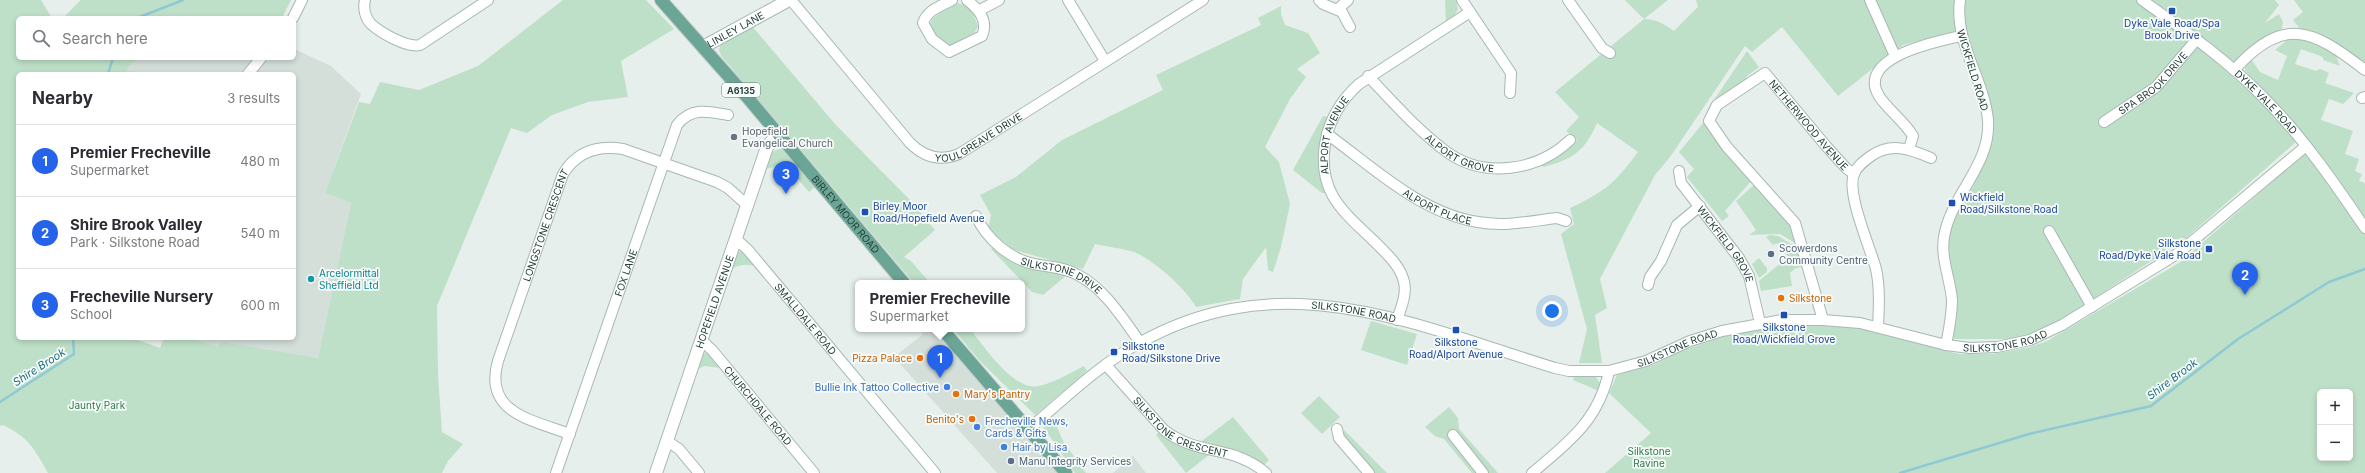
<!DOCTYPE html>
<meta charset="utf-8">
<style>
:root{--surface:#fff;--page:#f7f7f7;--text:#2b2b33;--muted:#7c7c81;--line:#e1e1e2;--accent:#2563eb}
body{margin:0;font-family:Inter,sans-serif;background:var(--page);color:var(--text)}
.controls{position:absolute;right:12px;bottom:12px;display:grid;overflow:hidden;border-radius:6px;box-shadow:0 2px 6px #0003}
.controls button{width:36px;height:36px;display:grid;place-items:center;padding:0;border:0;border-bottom:1px solid var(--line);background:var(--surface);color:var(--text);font:20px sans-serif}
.you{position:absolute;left:1552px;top:311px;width:14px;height:14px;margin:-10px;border:3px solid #fff;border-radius:50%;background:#1a73e8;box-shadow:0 0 0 6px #1a73e833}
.badge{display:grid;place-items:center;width:26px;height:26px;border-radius:50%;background:var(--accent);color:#fff;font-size:13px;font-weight:700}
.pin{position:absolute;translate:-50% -33px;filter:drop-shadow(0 1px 2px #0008)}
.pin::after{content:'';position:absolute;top:21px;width:14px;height:12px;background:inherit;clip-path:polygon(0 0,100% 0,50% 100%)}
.popup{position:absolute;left:855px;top:280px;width:170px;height:52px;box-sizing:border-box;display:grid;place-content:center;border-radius:6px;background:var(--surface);filter:drop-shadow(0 1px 3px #0005);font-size:13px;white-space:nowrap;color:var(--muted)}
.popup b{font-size:15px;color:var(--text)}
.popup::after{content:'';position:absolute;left:50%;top:100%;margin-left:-8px;border:8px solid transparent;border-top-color:var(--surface)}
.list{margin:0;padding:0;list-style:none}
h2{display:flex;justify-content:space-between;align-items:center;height:52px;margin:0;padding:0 16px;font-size:17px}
h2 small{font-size:13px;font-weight:400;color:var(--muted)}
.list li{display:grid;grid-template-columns:26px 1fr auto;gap:12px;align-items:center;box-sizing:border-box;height:72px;padding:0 16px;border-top:1px solid var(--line)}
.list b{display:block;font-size:15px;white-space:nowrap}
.list p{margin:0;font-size:13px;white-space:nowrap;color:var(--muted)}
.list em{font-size:13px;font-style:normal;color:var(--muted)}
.icon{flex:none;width:22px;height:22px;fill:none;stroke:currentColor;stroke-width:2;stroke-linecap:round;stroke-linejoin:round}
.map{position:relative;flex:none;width:2365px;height:473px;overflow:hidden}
.search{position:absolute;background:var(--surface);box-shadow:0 2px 6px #0003;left:16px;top:16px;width:280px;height:44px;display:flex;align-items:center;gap:10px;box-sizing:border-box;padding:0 14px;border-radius:6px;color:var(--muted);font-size:15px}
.panel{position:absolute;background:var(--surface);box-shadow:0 2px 6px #0003;left:16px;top:72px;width:280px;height:268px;border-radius:6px}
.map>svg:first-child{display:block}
.built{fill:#d4dfda}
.green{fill:#bfe0c8;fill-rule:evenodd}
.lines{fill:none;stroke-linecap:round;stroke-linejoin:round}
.stream{stroke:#8ec9d4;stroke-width:2.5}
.minor-casing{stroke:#a8b8b2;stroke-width:12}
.tertiary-casing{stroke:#a8b8b2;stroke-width:14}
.primary-casing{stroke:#c2cac8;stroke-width:14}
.minor{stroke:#fff;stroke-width:10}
.tertiary{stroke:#fff;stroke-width:12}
.primary{stroke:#6aa596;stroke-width:12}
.transit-dot{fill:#1a4fb4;stroke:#f7fbf9;stroke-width:1.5}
.worship-dot{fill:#6b7280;stroke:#f7fbf9;stroke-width:1.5}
.service-dot{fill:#5c6f8a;stroke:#f7fbf9;stroke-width:1.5}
.culture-dot{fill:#0f9aa8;stroke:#f7fbf9;stroke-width:1.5}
.food-dot{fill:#e8710a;stroke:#f7fbf9;stroke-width:1.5}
.shop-dot{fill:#3f7fe0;stroke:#f7fbf9;stroke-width:1.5}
.labels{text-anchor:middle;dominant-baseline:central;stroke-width:3.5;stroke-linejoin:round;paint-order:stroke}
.shield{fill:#f7fbf9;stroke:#637a73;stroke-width:1}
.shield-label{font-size:9px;font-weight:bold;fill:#24423a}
.transit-label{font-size:10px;fill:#164399;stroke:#f7fbf9}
.street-label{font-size:10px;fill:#24423a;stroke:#f7fbf9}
.worship-label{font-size:10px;fill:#5b616d;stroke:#f7fbf9;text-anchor:start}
.service-label{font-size:10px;fill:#4e5e75;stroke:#f7fbf9;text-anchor:start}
.culture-label{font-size:10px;fill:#0d838f;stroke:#f7fbf9;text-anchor:start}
.food-label{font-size:10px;fill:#c56008;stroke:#f7fbf9;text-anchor:start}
.shop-label{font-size:10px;fill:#366cbe;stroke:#f7fbf9;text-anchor:start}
.park-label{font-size:10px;fill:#2d7a4b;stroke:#f7fbf9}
.water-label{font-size:11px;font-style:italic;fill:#1c6f80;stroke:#f7fbf9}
</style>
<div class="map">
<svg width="2365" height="473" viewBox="0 0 2365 473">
<rect width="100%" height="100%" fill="#e6efeb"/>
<g class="built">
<polygon points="294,49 331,66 361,94 325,193 351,203 318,358 218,347 190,338 294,338 294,74 126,74 129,66 140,58 294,58"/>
<polygon points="923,329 942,329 1066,473 997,473 894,357 922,335"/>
<polygon points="1133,456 1146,473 1113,473"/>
</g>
<g class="green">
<path d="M0 0H41L52 18H18V58H140L129 66 126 74H18V338H132L160 348 164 338H190L218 347 221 342 318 358 351 203 325 193 359 102 370 104 380 82 419 90 478 66 563 0H646L674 29 621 61 628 97 588 102 552 115 527 133 511 128 437 306 438 375 442 432 463 444 448 461 442 473H48C34 448 29 438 3 425L0 426Z"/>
<path d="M81 0H291L282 18C268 18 258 14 246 18H63Z"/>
<polygon points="1445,0 1456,0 1458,9 1455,15 1446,21"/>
<path d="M1625 0H1668L1644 19C1657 19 1664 24 1674 31L1698 7 1696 0H2275L2279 5 2265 23 2279 14 2283 22 2282 29C2261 40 2240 52 2226 71L2252 94 2297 141 2185 239 2053 325 2017 339H1953L1954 333 1946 245 1954 219 1974 185 1988 151 1992 124 1963 29 1903 45 1838 96 1782 27 1752 52 1745 46 1670 157 1655 175 1600 279 1607 308 1595 315 1602 363H1579L1587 329 1561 234 1574 224 1570 208C1606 191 1614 184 1638 152L1597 123C1585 151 1572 160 1543 167L1542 163 1563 152 1577 140 1566 131 1579 117 1555 92 1644 19Z"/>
<polygon points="2294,0 2365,0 2365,64 2321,35 2301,30 2293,20 2303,12"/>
<path d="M956 3C969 4 975 15 978 27L974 33 950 46C916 25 931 18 956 3Z"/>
<path d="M1281 6V14L1285 25 1308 33 1320 53 1297 69 1306 77 1290 99 1265 147 1279 162 1290 204 1281 247 1273 272 1268 270 1266 247 1243 279 1240 299 1196 307C1186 289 1154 260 1134 252 1122 248 1107 247 1095 244L1083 269 1014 250 988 229 991 215 980 195 1016 177 1062 140 1163 90 1156 75 1261 25 1258 18Z"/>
<polygon points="752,26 835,124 911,201 935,230 904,257 911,261 930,283 914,283 722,57 719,51 721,43"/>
<path d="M2291 37 2310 39 2335 53 2340 66 2323 60V57L2301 49 2295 64 2316 71 2320 69 2329 73 2325 83 2354 93 2343 104 2329 99 2321 120 2353 131 2345 154 2359 159 2355 171 2362 174 2359 181 2365 183V473H1605L1651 433 1609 393 1617 375 1656 364 1678 352 1728 335 1794 324 1827 325 1859 328 1959 354H1993L2030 347 2047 341 2179 263 2306 153 2245 70V66L2251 59 2260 72 2278 80 2287 56 2275 50ZM2320 392H2350V458H2320Z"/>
<polygon points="1747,51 1759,67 1746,77 1748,81 1710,110 1708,109"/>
<path d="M1323 116 1328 117C1319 143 1317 166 1325 193H1322L1293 170Z"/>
<polygon points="1709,116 1741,171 1753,179 1725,211 1729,216 1722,221 1687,177 1694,169 1679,152"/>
<polygon points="781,148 815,187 809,192 785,164 766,169 772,152"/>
<polygon points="1756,183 1794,223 1800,246 1780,234 1749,235 1756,230 1736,201"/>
<polygon points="1770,235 1778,236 1801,250 1815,306 1813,308 1803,267 1796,268 1790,273 1792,286 1761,291 1759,281 1788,257 1777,243 1773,245 1766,237"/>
<polygon points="995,247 1068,274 1043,295 1032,292 991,249"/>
<path d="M742 250 757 267C746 263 739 264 729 271L734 255Z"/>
<polygon points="1759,258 1767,268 1767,272 1759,278 1752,264"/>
<polygon points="1371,321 1417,334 1407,365 1361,350"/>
<path d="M953 329H970C984 346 1014 392 1039 386 1054 383 1070 373 1084 366L1087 371 1035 415 979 360Z"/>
<polygon points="704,353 709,354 721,368 704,366 695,371 700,356"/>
<polygon points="1574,376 1596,377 1601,385 1599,391 1573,380"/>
<polygon points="1319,396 1340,417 1322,434 1301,413"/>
<polygon points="1449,407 1458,418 1459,429 1498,473 1472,473 1444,439 1435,436 1425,427"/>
<polygon points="1233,417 1269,460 1264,465 1233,449 1198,444"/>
<polygon points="1049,421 1055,422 1063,441 1086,473 1075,473 1042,425"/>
<polygon points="1344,430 1387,473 1373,473 1343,438"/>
<path d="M1159 432C1175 445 1190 452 1210 454L1186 473 1156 435Z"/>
</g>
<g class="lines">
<g class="stream">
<polyline points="137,18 183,0"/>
<polyline points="108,74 113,58"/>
<polyline points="0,402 74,354 73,338"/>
<polyline points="1900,473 2029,434 2151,406 2238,339 2329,282 2365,269"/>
</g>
<defs>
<g id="minor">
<path d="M365 0C363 8 365 18 371 24 381 33 407 48 420 45L488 0"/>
<path id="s1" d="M791 0 910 143C924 157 940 162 959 154L1203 0"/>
<path d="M952 0C941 6 927 10 923 23L932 39 949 52 982 36C989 20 978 9 967 0"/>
<polyline points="1068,0 1105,61"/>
<polyline points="1319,0 1323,4 1342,12 1350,27"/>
<polyline points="1462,0 1511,73 1510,93"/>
<polyline points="1568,0 1602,48 1610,53"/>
<polyline points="1870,0 1895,56"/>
<path id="s2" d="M2142 0C2184 30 2227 60 2263 97 2302 136 2334 182 2365 228"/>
<polyline points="1338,9 1348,0"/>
<polyline points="980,10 999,0"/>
<polyline points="293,18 302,0"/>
<path d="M2234 70C2284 15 2312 29 2365 70"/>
<polyline points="248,74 261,58"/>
<path id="s3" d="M1368 76C1393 102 1418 131 1447 152 1484 179 1538 171 1570 140"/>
<polyline points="2362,98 2365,97"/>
<path id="s4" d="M2104 122 2156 87 2197 39"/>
<path id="s5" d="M1327 134C1373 167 1420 213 1478 222 1505 227 1531 221 1557 218L1566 221"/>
<path d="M1909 149 1913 136C1904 121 1888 110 1879 96 1855 57 1939 41 1961 36"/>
<path id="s6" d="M1679 171 1681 183 1739 258 1749 276 1760 323"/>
<path id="s7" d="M976 216C986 238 1009 259 1034 264 1049 267 1064 267 1078 275 1105 289 1123 319 1140 342"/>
<polyline points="2049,231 2092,307"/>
<path id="s8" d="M736 239 748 250 935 473"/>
<polyline points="1648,285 1650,277 1661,261 1677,225 1700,206"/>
<path id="s9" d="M1397 320C1401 308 1407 294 1404 282 1401 268 1390 257 1380 247 1347 214 1317 196 1325 144 1329 120 1341 100 1359 84L1470 12"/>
<path id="s10" d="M1823 320 1795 223 1727 147 1709 121 1717 105 1765 73 1826 146 1846 168 1854 174"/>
<path d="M1878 327C1879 307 1880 287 1876 269 1870 247 1846 193 1854 174 1857 166 1864 161 1871 156 1891 142 1910 149 1931 158"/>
<path id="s11" d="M701 340 712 350 814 473"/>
<path d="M1946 345C1949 330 1952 316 1952 300 1950 276 1939 256 1945 232 1954 192 1991 164 1988 120 1984 78 1954 43 1960 0"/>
<path id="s12" d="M1106 365 1164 430C1199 457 1232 444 1266 473"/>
<path id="s13" d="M1029 429C1064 399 1100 364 1141 342 1285 263 1412 324 1555 368L1569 371H1609L1646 361 1690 341 1722 331 1782 320H1823L1860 323 1946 345 1970 348 1997 347 2030 340 2062 325 2177 254 2306 146"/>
<polyline points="1337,429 1339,438 1369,473"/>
<path id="s14" d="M570 434C532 420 483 413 498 361L563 174C577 151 598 145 623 149L717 182 728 188 747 205"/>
<polyline points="1453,435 1483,473"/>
<polyline points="667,441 679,449 699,473"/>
<path id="s15" d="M556 473 677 125C691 107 708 111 728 115"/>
<path d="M1532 473C1568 443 1599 420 1609 371"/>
</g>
<g id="tertiary">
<path id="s16" d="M703 47 789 0"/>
<path id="s17" d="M656 473 767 147 778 134"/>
</g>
<g id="primary">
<path id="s18" d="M661 0 747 97 904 283"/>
<polyline points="942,329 1066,473"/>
</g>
</defs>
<use href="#minor" class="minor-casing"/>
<use href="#tertiary" class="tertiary-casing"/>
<use href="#primary" class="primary-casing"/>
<use href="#minor" class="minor"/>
<use href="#tertiary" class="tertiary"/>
<use href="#primary" class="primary"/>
</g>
<g class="transit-dot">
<rect x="2168" y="7" width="8" height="8" rx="2"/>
<rect x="1948" y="199" width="8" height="8" rx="2"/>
<rect x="861" y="208" width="8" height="8" rx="2"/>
<rect x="2205" y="245" width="8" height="8" rx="2"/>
<rect x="1780" y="311" width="8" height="8" rx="2"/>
<rect x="1452" y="326" width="8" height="8" rx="2"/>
<rect x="1110" y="348" width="8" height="8" rx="2"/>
</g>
<circle class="worship-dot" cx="734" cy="137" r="4"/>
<g class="service-dot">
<circle cx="1771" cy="254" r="4"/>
<circle cx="1011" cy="461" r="4"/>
</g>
<circle class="culture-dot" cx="311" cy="279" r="4"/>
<g class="food-dot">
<circle cx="1781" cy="298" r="4"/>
<circle cx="920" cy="358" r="4"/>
<circle cx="956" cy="394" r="4"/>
<circle cx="972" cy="419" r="4"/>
</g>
<g class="shop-dot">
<circle cx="947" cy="387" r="4"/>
<circle cx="977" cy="427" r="4"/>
<circle cx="1004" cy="447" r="4"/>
</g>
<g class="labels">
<rect class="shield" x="722" y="83" width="38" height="14" rx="3"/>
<g class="shield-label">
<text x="741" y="90">A6135</text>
</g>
<g class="transit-label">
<text x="2172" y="23">Dyke Vale Road/Spa<tspan x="2172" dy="12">Brook Drive</tspan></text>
<text x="1960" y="197" text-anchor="start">Wickfield<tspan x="1960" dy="12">Road/Silkstone Road</tspan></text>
<text x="873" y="206" text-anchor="start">Birley Moor<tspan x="873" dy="12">Road/Hopefield Avenue</tspan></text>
<text x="2201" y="243" text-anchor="end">Silkstone<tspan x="2201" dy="12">Road/Dyke Vale Road</tspan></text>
<text x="1784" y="327">Silkstone<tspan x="1784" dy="12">Road/Wickfield Grove</tspan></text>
<text x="1456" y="342">Silkstone<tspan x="1456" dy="12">Road/Alport Avenue</tspan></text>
<text x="1122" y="346" text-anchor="start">Silkstone<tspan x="1122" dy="12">Road/Silkstone Drive</tspan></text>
</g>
<g class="street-label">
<text stroke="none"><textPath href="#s16" startOffset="37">LINLEY LANE</textPath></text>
<text transform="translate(1973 70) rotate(73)">WICKFIELD ROAD</text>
<text stroke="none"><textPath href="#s4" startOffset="63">SPA BROOK DRIVE</textPath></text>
<text stroke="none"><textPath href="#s2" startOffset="161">DYKE VALE ROAD</textPath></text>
<text stroke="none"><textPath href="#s10" startOffset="378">NETHERWOOD AVENUE</textPath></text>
<text stroke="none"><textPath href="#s1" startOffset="264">YOULGREAVE DRIVE</textPath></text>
<text stroke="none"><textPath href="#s9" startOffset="216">ALPORT AVENUE</textPath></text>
<text stroke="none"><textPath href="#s3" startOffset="122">ALPORT GROVE</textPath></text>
<text stroke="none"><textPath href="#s5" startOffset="133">ALPORT PLACE</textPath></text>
<text stroke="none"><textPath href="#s18" startOffset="283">BIRLEY MOOR ROAD</textPath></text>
<text stroke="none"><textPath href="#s14" startOffset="262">LONGSTONE CRESCENT</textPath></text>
<text stroke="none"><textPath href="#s6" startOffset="88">WICKFIELD GROVE</textPath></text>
<text stroke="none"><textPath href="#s15" startOffset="212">FOX LANE</textPath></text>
<text stroke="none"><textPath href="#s7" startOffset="108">SILKSTONE DRIVE</textPath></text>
<text stroke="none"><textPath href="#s17" startOffset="181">HOPEFIELD AVENUE</textPath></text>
<text stroke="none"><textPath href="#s13" startOffset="362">SILKSTONE ROAD</textPath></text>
<text stroke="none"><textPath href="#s8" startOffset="106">SMALLDALE ROAD</textPath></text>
<text stroke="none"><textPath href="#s13" startOffset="1034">SILKSTONE ROAD</textPath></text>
<text stroke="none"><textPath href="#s13" startOffset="698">SILKSTONE ROAD</textPath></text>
<text stroke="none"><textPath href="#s11" startOffset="87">CHURCHDALE ROAD</textPath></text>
<text stroke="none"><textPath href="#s12" startOffset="100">SILKSTONE CRESCENT</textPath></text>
</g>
<g class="worship-label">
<text x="742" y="131">Hopefield<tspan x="742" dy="12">Evangelical Church</tspan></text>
</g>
<g class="service-label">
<text x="1779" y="248">Scowerdons<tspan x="1779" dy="12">Community Centre</tspan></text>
<text x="1019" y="461">Manu Integrity Services</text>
</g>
<g class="culture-label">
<text x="319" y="273">Arcelormittal<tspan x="319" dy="12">Sheffield Ltd</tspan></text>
</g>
<g class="food-label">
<text x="1789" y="298">Silkstone</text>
<text x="912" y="358" text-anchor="end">Pizza Palace</text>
<text x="964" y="394">Mary's Pantry</text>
<text x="964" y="419" text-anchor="end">Benito's</text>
</g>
<g class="shop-label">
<text x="939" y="387" text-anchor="end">Bullie Ink Tattoo Collective</text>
<text x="985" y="421">Frecheville News,<tspan x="985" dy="12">Cards &amp; Gifts</tspan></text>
<text x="1012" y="447">Hair by Lisa</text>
</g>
<g class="park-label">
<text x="97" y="405">Jaunty Park</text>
<text x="1649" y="451">Silkstone<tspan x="1649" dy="12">Ravine</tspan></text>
</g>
<g class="water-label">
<text transform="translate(39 367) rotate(-33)">Shire Brook</text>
<text transform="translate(2172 379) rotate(-37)">Shire Brook</text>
</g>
</g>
</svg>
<div class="controls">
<button>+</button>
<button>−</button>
</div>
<div class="you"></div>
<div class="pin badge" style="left:940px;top:378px">1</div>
<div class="popup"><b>Premier Frecheville</b>Supermarket</div>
<div class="pin badge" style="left:2245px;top:295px">2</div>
<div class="pin badge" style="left:786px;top:194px">3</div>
<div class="search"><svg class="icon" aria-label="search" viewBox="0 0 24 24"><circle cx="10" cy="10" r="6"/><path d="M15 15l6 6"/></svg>Search here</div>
<section class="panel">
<h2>Nearby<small>3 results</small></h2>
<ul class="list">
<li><span class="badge">1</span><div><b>Premier Frecheville</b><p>Supermarket</p></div><em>480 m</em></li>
<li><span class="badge">2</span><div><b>Shire Brook Valley</b><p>Park · Silkstone Road</p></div><em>540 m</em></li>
<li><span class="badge">3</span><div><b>Frecheville Nursery</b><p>School</p></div><em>600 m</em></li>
</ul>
</section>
</div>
